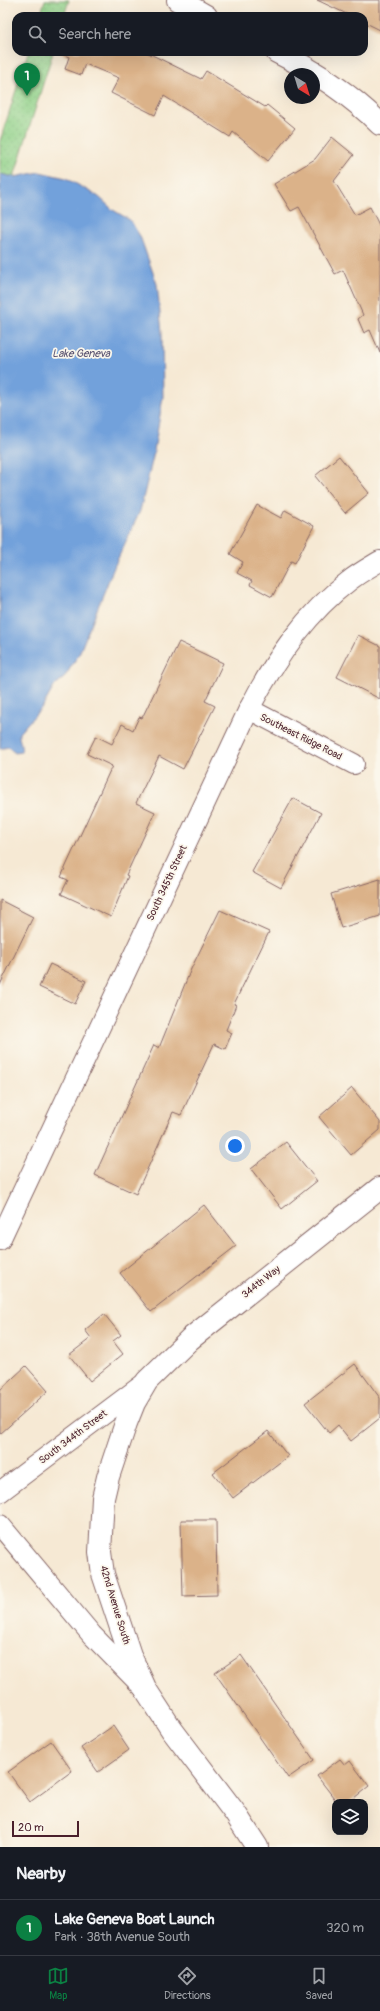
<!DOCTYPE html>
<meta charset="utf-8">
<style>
:root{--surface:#171b24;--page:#242831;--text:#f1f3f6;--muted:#9ea1a6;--line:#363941;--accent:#0b8043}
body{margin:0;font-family:Pangolin,sans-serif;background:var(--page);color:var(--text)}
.controls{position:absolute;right:12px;bottom:12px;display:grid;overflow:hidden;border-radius:8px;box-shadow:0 4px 16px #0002}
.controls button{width:36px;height:36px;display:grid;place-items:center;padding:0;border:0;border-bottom:1px solid var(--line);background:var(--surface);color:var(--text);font:20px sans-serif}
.compass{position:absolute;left:284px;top:68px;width:36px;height:36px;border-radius:50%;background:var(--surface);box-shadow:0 4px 16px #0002;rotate:142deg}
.scale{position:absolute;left:12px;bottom:10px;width:67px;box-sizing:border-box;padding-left:4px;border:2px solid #4a1f2b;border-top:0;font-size:11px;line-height:14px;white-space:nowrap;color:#4a1f2b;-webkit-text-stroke:3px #fbf7ec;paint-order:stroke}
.you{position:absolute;left:235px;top:1146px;width:14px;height:14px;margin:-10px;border:3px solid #fff;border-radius:50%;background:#1a73e8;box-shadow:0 0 0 6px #1a73e833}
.badge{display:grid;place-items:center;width:26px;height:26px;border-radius:50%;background:var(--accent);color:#fff;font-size:13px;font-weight:700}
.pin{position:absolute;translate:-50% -33px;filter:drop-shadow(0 1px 2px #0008)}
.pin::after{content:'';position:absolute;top:21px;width:14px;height:12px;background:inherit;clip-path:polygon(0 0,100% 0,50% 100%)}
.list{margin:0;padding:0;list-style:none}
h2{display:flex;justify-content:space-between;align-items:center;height:52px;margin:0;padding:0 16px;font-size:17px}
h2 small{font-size:13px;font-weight:400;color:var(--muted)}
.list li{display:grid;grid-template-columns:26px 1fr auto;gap:12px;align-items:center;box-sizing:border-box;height:56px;padding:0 16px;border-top:1px solid var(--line)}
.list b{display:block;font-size:15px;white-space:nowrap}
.list p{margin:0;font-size:13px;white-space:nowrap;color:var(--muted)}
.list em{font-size:13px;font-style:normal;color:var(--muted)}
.icon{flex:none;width:22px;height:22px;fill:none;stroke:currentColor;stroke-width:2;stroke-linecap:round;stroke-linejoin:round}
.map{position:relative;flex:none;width:380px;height:1847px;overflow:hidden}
.search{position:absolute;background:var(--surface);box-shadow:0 4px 16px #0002;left:12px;right:12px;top:12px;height:44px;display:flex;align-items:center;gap:10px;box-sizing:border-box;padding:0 14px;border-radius:12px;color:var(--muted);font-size:15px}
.sheet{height:108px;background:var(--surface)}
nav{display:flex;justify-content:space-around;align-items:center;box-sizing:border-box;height:56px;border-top:1px solid var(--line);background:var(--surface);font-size:11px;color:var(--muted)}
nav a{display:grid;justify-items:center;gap:2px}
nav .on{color:var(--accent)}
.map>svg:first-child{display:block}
.park{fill:url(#park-dots);stroke:#6c7859}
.water{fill:#72a1db;stroke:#5e6083}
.building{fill:#dbb289}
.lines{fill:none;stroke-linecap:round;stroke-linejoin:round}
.minor-casing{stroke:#866666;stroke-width:22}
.tertiary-casing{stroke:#866666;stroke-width:24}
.minor{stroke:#fff;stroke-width:20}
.tertiary{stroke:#fff;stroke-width:22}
.labels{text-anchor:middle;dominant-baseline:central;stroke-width:3.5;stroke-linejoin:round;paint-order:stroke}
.street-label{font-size:10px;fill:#4a1f2b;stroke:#fbf7ec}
.water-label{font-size:11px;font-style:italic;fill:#5a5371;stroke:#fbf7ec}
</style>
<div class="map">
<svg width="380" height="1847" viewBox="0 0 380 1847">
<defs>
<pattern id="park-dots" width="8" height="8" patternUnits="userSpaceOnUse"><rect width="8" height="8" fill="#8ed087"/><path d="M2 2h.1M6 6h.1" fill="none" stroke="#7cb275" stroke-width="1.8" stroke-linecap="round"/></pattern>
</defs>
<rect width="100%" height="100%" fill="#fbf7ec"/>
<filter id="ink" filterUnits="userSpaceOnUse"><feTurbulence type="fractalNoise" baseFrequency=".025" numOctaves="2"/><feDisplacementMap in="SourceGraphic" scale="8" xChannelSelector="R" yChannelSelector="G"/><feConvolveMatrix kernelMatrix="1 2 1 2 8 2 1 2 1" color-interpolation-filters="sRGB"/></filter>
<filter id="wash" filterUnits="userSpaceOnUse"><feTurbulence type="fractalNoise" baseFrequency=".012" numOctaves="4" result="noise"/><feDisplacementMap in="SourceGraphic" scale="16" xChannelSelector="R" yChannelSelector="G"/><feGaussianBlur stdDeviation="0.9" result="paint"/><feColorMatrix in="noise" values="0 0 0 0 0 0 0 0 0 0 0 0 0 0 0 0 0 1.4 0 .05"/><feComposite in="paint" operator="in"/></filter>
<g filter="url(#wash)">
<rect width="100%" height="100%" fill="#f6e9d4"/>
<g class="park">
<polygon points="45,0 69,0 64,16 40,16"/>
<polygon points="28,52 53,52 14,177 0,174 0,141"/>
</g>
<path class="water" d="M40 172 66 178 99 197 113 210 130 220 140 236 157 284 162 332 163 397 153 457 140 511 115 565 79 654 64 678 55 685 43 706 19 733C18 740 23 744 21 752L15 753 8 747 0 749V174L14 177Z"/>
<g id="blocks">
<g class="building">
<polygon points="317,0 380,0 380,30 364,22 364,16 351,16"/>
<polygon points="58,52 146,52 201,79 206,71 265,107 267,105 295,128 268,161 233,132 230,137 164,96 155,115 111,93 119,78 85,64 81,75 65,69 69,57"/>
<polygon points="332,137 354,155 334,181 355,215 370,207 380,227 380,353 370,330 364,333 358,319 363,315 343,270 335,274 299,207 291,211 274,184 315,159"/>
<polygon points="339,456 369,493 345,513 315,476"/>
<polygon points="257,505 281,518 285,510 314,526 295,563 291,561 272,597 250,585 252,581 237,573 243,562 230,554"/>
<polygon points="358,635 380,646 380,699 337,677"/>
<polygon points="179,642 223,663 205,701 215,706 183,769 159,756 136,803 155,812 126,875 128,876 111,917 61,894 68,880 61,877 112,766 87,754 96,736 112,744 122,724 133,730 139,717 142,718"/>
<polygon points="293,798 321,813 281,888 252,872"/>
<polygon points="380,879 380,916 341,928 331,894"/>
<polygon points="0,900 33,917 0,985"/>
<polygon points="220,910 269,932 234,1004 236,1005 226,1030 232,1033 225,1049 214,1044 181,1115 173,1112 136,1194 95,1175 154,1045 159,1048 191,969"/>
<polygon points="50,964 86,981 75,1004 39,987"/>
<polygon points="352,1088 380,1122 380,1130 351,1155 319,1117"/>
<polygon points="286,1142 317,1181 282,1209 251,1169"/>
<polygon points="204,1205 236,1246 151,1312 120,1273"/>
<polygon points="104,1314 121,1335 113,1341 123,1354 90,1381 69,1355 91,1338 85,1330"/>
<polygon points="355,1364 380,1398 380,1418 351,1441 338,1425 329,1433 305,1403"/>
<polygon points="26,1366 48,1391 0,1434 0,1390"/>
<polygon points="268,1431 288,1456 233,1498 213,1473"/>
<polygon points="181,1520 216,1520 217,1595 183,1596"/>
<polygon points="241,1655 314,1760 288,1778 215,1673"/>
<polygon points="113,1726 129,1750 98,1772 81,1748"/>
<polygon points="51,1741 72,1771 30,1802 8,1772"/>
<polygon points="340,1759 345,1765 350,1761 369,1786 349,1802 337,1802 317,1776"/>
</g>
</g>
</g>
<g filter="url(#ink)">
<use href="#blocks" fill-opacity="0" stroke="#866666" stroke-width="1"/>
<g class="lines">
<defs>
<g id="minor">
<polyline points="249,709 354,764"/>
<path d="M0 1240 249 709C274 661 305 614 349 581 359 573 370 567 380 561"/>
<polyline points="0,1492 145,1383"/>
<polyline points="0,1525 92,1635 143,1687"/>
</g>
<g id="tertiary">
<polyline points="178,0 206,16"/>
<path d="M277 52C315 71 350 94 380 124"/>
<polyline points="257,1847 235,1813 172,1730 146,1690 130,1655 103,1574 100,1552 103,1498 108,1477 126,1423 134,1403 147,1381 190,1339 380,1188"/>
</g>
</defs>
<use href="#minor" class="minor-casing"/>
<use href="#tertiary" class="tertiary-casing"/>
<use href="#minor" class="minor"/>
<use href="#tertiary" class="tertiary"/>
</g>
</g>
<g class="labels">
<g class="street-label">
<text transform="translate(301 737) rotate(27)">Southeast Ridge Road</text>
<text transform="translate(167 883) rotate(-65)">South 345th Street</text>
<text transform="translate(261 1282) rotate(-38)">344th Way</text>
<text transform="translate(73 1437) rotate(-37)">South 344th Street</text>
<text transform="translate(115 1605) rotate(73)">42nd Avenue South</text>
</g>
<g class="water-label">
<text x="81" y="353">Lake Geneva</text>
</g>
</g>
</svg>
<div class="controls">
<button><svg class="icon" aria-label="layers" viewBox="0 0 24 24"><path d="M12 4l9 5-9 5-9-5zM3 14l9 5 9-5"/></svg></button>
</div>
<svg class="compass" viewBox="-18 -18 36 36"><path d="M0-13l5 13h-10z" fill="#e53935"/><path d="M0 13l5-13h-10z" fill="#9ea1a6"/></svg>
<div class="scale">20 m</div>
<div class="you"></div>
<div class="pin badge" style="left:27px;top:96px">1</div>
<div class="search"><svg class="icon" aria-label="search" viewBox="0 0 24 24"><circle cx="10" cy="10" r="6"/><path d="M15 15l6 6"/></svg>Search here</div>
</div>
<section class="sheet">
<h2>Nearby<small></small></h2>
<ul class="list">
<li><span class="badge">1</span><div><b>Lake Geneva Boat Launch</b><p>Park · 38th Avenue South</p></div><em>320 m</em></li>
</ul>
</section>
<nav>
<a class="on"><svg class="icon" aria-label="map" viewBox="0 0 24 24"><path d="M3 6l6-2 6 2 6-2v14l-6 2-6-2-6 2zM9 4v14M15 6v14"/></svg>Map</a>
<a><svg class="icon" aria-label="directions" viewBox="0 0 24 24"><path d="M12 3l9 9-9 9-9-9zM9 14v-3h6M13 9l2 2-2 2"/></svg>Directions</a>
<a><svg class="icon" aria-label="saved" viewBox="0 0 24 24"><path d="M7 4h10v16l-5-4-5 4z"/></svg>Saved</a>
</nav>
